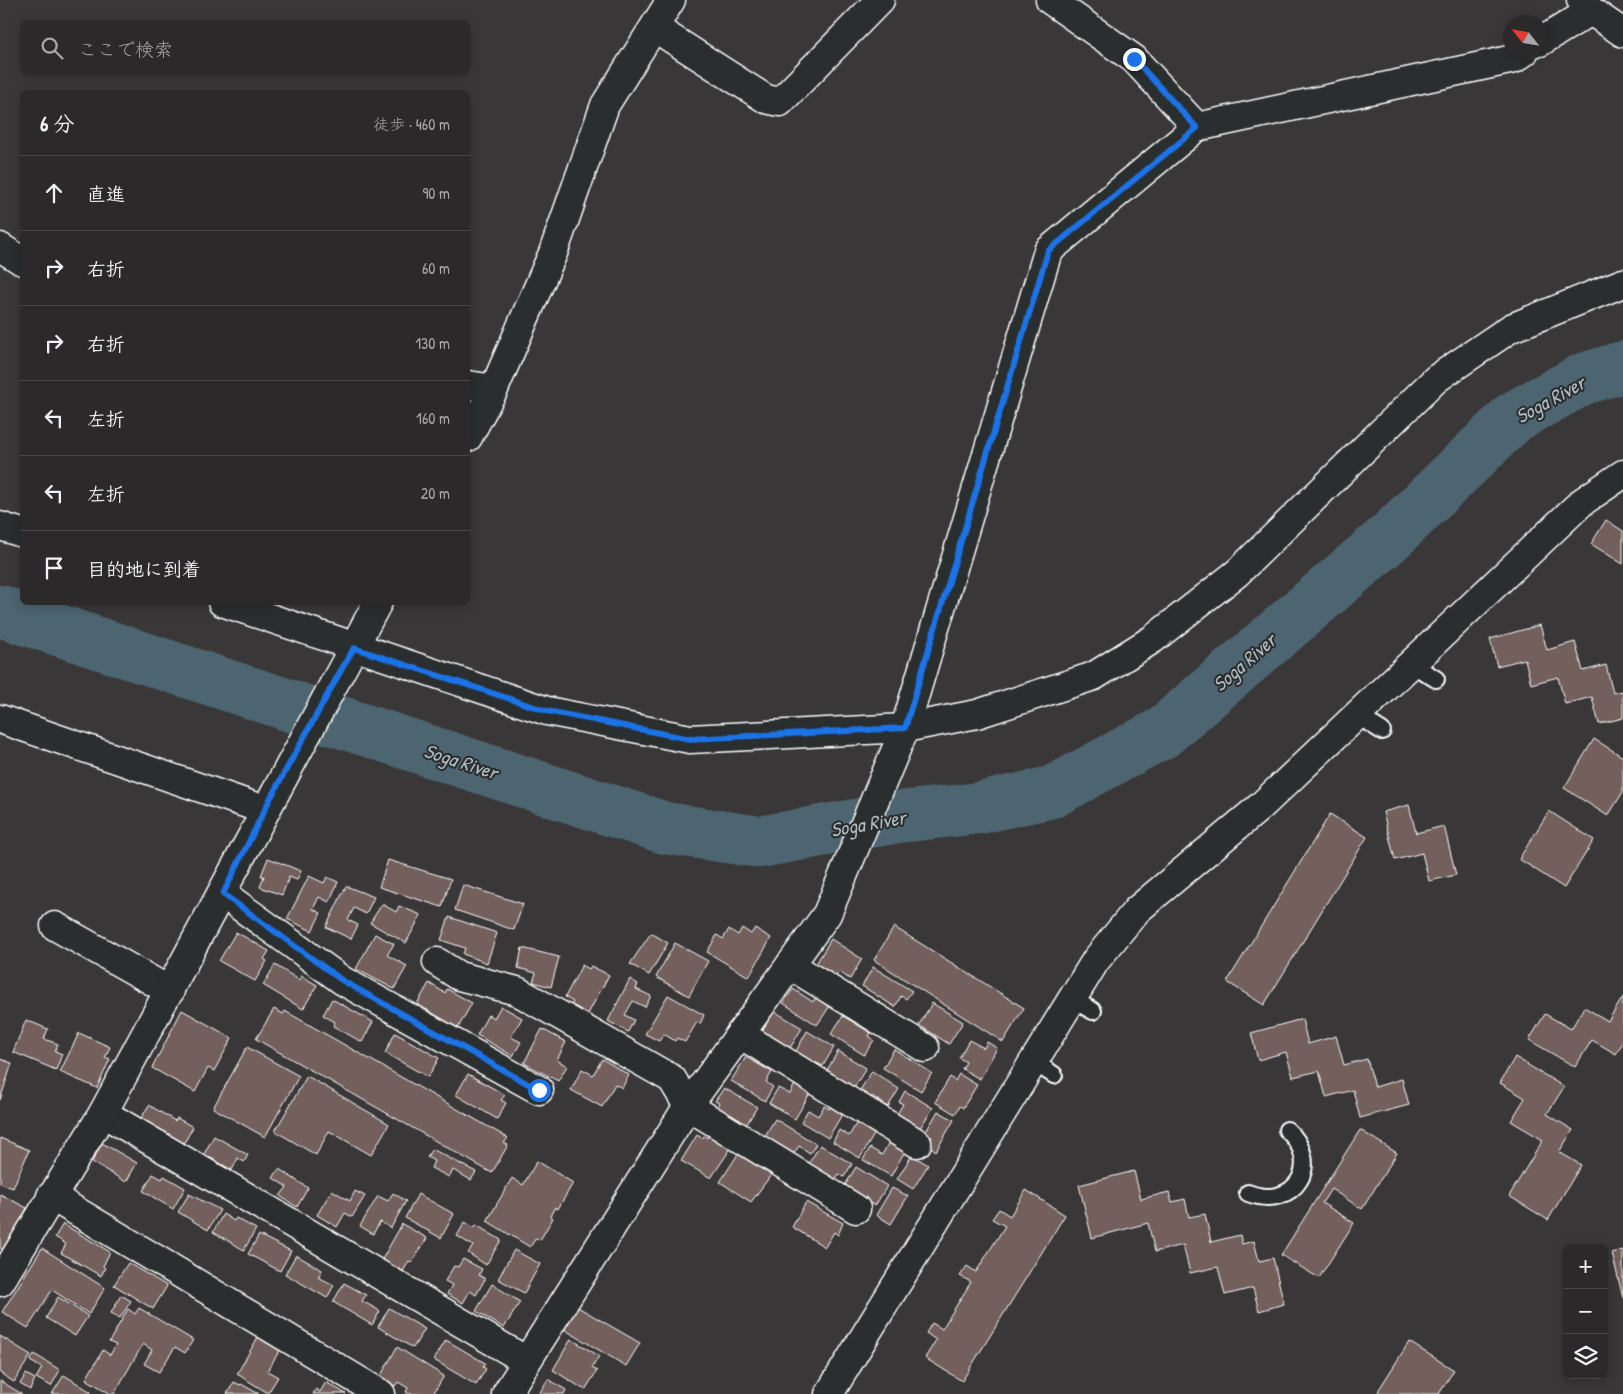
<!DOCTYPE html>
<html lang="ja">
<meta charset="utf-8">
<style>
:root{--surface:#2b2929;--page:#333131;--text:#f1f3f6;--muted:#a6a6a8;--line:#474546}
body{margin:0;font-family:"Patrick Hand","Klee One",sans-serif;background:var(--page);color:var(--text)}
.controls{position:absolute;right:15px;bottom:15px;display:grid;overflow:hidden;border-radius:8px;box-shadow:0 2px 12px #0003}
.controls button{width:45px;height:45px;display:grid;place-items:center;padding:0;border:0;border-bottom:1px solid var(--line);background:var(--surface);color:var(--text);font:25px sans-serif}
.compass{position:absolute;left:1503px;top:15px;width:45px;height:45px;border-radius:50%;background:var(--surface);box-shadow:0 2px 12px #0003;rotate:301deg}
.stop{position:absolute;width:15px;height:15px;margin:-11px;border:4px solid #1a73e8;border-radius:50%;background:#fff}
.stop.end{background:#1a73e8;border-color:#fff;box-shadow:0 1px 5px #0008}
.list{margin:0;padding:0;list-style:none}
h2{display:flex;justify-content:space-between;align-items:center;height:65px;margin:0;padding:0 20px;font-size:21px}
h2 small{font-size:16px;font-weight:400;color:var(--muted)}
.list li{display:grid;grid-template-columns:32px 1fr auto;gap:15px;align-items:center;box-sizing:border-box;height:75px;padding:0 20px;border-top:1px solid var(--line)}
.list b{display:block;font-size:19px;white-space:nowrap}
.list em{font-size:16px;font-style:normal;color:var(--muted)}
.icon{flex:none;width:28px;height:28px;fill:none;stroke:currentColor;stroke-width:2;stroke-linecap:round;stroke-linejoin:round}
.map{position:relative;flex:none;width:1623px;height:1394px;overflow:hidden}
.search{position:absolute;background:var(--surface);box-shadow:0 2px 12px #0003;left:20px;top:20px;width:450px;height:55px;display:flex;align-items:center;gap:12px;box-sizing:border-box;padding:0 18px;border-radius:8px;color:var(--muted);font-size:19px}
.panel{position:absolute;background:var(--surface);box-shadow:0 2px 12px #0003;left:20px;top:90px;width:450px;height:515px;border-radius:8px}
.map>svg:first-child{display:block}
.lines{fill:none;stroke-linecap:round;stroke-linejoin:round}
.river{stroke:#4d6571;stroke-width:52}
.building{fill:#73605d;stroke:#fff}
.lane-casing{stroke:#fff;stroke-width:20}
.street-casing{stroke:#fff;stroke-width:31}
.secondary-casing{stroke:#fff;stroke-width:31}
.lane{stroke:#2a2d2e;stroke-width:16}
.street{stroke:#2a2d2e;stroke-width:28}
.secondary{stroke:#2a2d2e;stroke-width:28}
.route{stroke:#1a73e8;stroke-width:6}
.labels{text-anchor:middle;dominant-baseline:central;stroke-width:4;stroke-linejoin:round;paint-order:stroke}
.water-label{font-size:20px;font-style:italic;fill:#afbabf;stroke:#2a2d2e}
</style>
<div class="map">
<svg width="1623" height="1394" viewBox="0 0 1623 1394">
<rect width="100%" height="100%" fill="#393737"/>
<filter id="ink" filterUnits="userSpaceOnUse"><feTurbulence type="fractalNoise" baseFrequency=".02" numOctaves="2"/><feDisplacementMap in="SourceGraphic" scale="10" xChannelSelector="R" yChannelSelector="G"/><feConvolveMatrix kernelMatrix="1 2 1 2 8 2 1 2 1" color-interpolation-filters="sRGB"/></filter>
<g filter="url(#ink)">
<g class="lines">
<polyline class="river" points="0,611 665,828 760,842 899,817 979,808 1052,792 1162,733 1389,538 1514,417 1583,379 1623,367"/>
</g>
<g class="building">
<polygon points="1606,520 1623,531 1623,564 1591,544"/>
<polygon points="1540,625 1547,650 1575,642 1583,671 1606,665 1613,693 1623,691 1623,718 1599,724 1592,697 1565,704 1558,677 1531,684 1525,659 1497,666 1490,639"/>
<polygon points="1594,739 1623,757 1623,792 1608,816 1564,788"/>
<polygon points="1409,805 1416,833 1444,826 1456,875 1429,881 1422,853 1395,860 1383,812"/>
<polygon points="1549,811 1594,840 1564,888 1519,859"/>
<polygon points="1330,814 1367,837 1264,1005 1227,982"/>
<polygon points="268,858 301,871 297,880 289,877 282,895 260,887 264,876 261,876"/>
<polygon points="388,860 451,879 442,907 379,887"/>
<polygon points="309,876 324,883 327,877 338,882 329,902 319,897 313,909 321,913 312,931 287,919"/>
<polygon points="463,885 523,904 514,930 455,910"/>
<polygon points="346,886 374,897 366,914 354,908 348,920 358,925 351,939 326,927"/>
<polygon points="382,904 396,912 399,906 421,915 406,943 370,923"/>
<polygon points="449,917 497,933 487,963 463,954 465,948 441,940"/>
<polygon points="894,927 1024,1008 1003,1042 874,960"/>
<polygon points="742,928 751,934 755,928 771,938 749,977 707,952 717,935 723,939 729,929 738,935"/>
<polygon points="236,932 269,951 264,959 267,961 255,981 219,961"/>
<polygon points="651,933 668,943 649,975 630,964"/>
<polygon points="375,934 394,944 387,955 407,966 394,989 356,969"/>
<polygon points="831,939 862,959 850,979 839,972 836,976 816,964"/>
<polygon points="675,943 708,961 689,996 656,977"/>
<polygon points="522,948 559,957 551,987 533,982 536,973 518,968"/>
<polygon points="275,965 299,980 301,976 317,985 303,1009 263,985"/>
<polygon points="582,965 589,969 591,966 609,975 588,1014 571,1005 573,1002 565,997"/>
<polygon points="873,967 912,991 906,999 901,996 895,1007 862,986"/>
<polygon points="630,979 638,984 636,989 651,996 645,1007 633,1001 625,1015 634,1020 628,1032 608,1021"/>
<polygon points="429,983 445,993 447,989 472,1003 458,1028 417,1004"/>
<polygon points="793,989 813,1002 816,997 830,1006 817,1025 783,1003"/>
<polygon points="668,995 704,1015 700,1024 697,1022 685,1042 677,1038 675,1041 664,1034 659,1041 645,1034"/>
<polygon points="1623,997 1623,1042 1616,1054 1592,1040 1575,1067 1529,1040 1545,1014 1571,1029 1584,1007 1608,1021"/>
<polygon points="332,999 373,1022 362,1042 333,1026 335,1022 323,1015"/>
<polygon points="932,1003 963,1022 949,1044 919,1025"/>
<polygon points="501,1006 522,1018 511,1037 521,1042 513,1056 477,1035 488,1015 494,1018"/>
<polygon points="274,1009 283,1014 285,1011 508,1138 504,1143 508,1145 492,1173 256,1039"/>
<polygon points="182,1010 232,1038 214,1071 208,1068 195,1092 152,1068"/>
<polygon points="774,1011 802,1028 790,1048 762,1031"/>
<polygon points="843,1016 871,1033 869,1036 874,1040 864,1055 831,1034"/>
<polygon points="1302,1019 1308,1044 1336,1036 1344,1065 1367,1059 1375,1087 1402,1079 1409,1105 1360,1118 1353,1090 1326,1097 1319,1071 1293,1077 1286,1052 1258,1060 1251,1033"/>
<polygon points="26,1020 48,1029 44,1039 58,1044 55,1051 62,1054 56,1070 13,1052"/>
<polygon points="542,1029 566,1042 557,1060 567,1066 558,1081 524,1063"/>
<polygon points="807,1031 834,1047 823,1066 795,1053"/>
<polygon points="79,1033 110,1047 105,1057 110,1059 97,1088 60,1072"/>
<polygon points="395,1033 439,1058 428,1077 385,1053"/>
<polygon points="969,1040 984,1048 987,1042 997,1048 980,1079 962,1069 966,1062 959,1058"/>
<polygon points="247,1047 299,1076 265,1137 213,1108"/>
<polygon points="894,1049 932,1073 921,1091 883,1068"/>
<polygon points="838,1051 866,1068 854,1088 826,1072"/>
<polygon points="746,1057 772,1072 766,1082 773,1087 765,1101 731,1081"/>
<polygon points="1515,1057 1564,1087 1547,1114 1573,1130 1559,1152 1581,1165 1548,1220 1509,1196 1543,1140 1511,1121 1525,1098 1500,1083"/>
<polygon points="0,1059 12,1063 0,1100"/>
<polygon points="602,1059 629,1075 622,1088 615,1084 602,1107 571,1090 582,1069 593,1075"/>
<polygon points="872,1071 899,1089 888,1107 872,1096 871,1099 859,1092"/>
<polygon points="468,1074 505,1095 501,1100 506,1103 497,1119 456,1095"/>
<polygon points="959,1074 977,1085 963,1108 960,1106 955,1114 935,1102 950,1077 955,1081"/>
<polygon points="307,1076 389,1124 371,1155 329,1131 316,1155 275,1131"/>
<polygon points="795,1084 810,1093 795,1119 769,1103 778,1088 790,1094"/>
<polygon points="724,1088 757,1107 745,1127 716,1110 719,1103 715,1101"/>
<polygon points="905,1091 933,1108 920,1128 897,1114 903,1104 899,1102"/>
<polygon points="149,1105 175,1121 177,1118 193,1127 183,1145 140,1120"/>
<polygon points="824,1106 829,1109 831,1106 843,1113 828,1138 801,1122 808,1110 818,1116"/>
<polygon points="938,1111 954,1120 936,1151 928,1145 932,1137 925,1133"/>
<polygon points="775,1119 816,1144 810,1153 799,1146 792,1156 763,1139"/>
<polygon points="857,1122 875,1133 860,1158 833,1142 839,1130 849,1136"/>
<polygon points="1360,1130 1397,1153 1362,1209 1331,1189 1322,1203 1354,1223 1319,1278 1281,1255"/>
<polygon points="697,1135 702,1138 704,1136 707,1138 709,1135 731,1148 711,1178 681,1161"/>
<polygon points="214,1136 248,1155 244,1162 238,1158 232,1170 204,1154"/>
<polygon points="0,1138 29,1150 13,1188 0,1183"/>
<polygon points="889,1142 905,1151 891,1176 863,1160 870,1148 882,1155"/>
<polygon points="102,1143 137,1163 126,1182 92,1162"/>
<polygon points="820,1145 852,1164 844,1177 839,1174 834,1181 808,1165"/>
<polygon points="432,1149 476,1172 471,1180 453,1170 449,1177 431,1168 434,1161 427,1157"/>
<polygon points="738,1154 771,1175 751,1202 720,1182"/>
<polygon points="912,1155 928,1165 913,1189 897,1179"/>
<polygon points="537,1161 573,1183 558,1209 555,1207 550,1216 553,1218 540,1240 536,1238 530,1247 487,1221 512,1178 523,1185"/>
<polygon points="856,1167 887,1186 875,1206 844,1187"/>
<polygon points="279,1169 308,1188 297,1207 280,1196 287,1187 273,1178"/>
<polygon points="1134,1171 1141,1199 1169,1192 1172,1202 1185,1199 1189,1217 1205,1214 1211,1242 1240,1235 1242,1244 1254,1241 1259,1261 1273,1258 1284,1304 1259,1311 1253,1288 1225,1295 1218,1267 1190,1273 1183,1245 1155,1252 1148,1223 1092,1238 1079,1185"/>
<polygon points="153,1174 162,1179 164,1176 185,1188 173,1209 143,1191"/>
<polygon points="892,1188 908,1196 891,1224 876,1215"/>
<polygon points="332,1190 350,1201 355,1191 365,1196 352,1217 345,1213 337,1227 317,1215"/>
<polygon points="1026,1190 1065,1215 962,1381 925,1358 936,1340 926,1333 932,1323 942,1329 971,1282 960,1276 967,1266 976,1272 1005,1226 992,1219 999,1209 1010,1216"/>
<polygon points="393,1193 406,1201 391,1228 380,1222 373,1234 360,1226 378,1196 388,1201"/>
<polygon points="0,1194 27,1208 5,1251 0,1248"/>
<polygon points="189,1194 220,1210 208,1230 178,1212"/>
<polygon points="418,1194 454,1214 441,1238 405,1218"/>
<polygon points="806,1202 843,1223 838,1235 834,1232 825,1247 792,1227"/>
<polygon points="223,1214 234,1221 236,1218 256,1229 244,1250 213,1232"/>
<polygon points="465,1222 474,1228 476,1225 501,1240 486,1265 468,1253 473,1246 457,1236"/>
<polygon points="63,1224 110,1252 103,1266 105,1268 101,1276 61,1253 66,1244 55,1237"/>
<polygon points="402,1224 427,1238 412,1263 409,1261 401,1275 380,1263"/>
<polygon points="259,1235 291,1251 280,1271 248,1254"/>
<polygon points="42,1248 105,1288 89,1314 52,1290 28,1328 2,1312"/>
<polygon points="514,1250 540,1264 524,1293 498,1279"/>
<polygon points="1623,1250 1623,1298 1612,1253"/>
<polygon points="296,1255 322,1270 318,1277 334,1285 327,1298 285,1274"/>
<polygon points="463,1259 482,1269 479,1275 485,1279 476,1295 470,1291 463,1303 447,1294 452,1285 445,1281 454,1266 458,1267"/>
<polygon points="128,1263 167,1286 153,1309 114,1285"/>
<polygon points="344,1283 366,1295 362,1301 380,1311 372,1325 333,1302"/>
<polygon points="492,1284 520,1302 504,1328 476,1311"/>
<polygon points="121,1295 131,1301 120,1318 111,1313"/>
<polygon points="58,1297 88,1316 75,1336 46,1318"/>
<polygon points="576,1306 640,1343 626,1366 562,1328"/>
<polygon points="139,1308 193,1340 185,1353 175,1347 159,1372 144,1364 152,1350 143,1344 114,1394 111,1394 86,1379 103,1350 110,1355 116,1345 109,1342 128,1309 135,1314"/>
<polygon points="389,1308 425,1329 413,1348 378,1327"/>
<polygon points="0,1336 31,1355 14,1382 0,1373"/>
<polygon points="258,1337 280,1350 267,1371 278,1377 268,1393 237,1374"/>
<polygon points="571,1339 599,1356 592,1368 597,1371 585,1390 553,1370"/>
<polygon points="446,1340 485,1363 483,1367 486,1369 476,1385 434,1360"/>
<polygon points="1409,1342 1454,1370 1439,1394 1383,1394 1378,1391"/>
<polygon points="397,1347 444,1376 433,1394 409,1394 406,1392 408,1388 398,1382 395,1386 380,1377"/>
<polygon points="34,1354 60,1370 51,1386 36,1378 42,1368 30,1361"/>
<polygon points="26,1374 35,1379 30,1390 20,1384"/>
<polygon points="64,1375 91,1392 90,1394 52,1394"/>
<polygon points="548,1379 566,1390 564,1394 539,1394"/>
<polygon points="0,1381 22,1394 0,1394"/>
<polygon points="234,1382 240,1385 241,1384 259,1394 227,1394"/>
<polygon points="326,1382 346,1394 313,1394 316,1389 320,1392"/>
</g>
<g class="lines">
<defs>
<g id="lane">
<polyline points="1413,665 1436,679"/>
<polyline points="1358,716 1382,731"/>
<polyline points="1072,999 1093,1011"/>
<polyline points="1034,1062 1054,1075"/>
<path d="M1248 1193C1295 1211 1324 1163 1287 1130"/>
</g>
<g id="street">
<polyline points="1050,0 1134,59 1197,127"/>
<polyline points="655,28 766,99 780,102 880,0"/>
<polyline points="1540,42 1591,11"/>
<polyline points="0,247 22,261"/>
<polyline points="468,385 494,389"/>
<polyline points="468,437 494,389 553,253 605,105 671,0"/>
<polyline points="0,719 265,810"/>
<polyline points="223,894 343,981 539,1090"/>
<polyline points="55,926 170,991"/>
<polyline points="437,962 459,976 517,991 672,1079 688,1106 856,1209"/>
<polyline points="790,965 925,1048"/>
<polyline points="740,1034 917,1143"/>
<polyline points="103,1113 525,1360"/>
<polyline points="51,1196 381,1394"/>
<polyline points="0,1282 103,1113 378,602"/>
<polyline points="506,1394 688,1106 827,914 905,728 1048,251 1197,127 1514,59 1524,52"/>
<polyline points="829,1394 1096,960 1137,910 1261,806 1582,502 1623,474"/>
</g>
<g id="secondary">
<polyline points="1581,0 1591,11 1623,33"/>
<polyline points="0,526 22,533"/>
<polyline points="222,602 547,711 690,739 905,728 977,714 1094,676 1153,639 1237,573 1436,379 1511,328 1623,283"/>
</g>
</defs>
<use href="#lane" class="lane-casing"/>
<use href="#street" class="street-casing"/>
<use href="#secondary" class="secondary-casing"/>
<use href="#lane" class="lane"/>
<use href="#street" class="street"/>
<use href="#secondary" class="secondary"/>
</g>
</g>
<g class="lines" filter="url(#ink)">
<polyline class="route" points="539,1090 343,981 223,894 270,799 345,663 354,648 547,711 690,739 905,728 1048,251 1197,128 1134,59"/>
</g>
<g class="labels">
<g class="water-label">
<text transform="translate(1550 399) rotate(-29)">Soga River</text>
<text transform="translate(1244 662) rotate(-41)">Soga River</text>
<text transform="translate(461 761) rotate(18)">Soga River</text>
<text transform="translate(868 823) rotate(-10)">Soga River</text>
</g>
</g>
</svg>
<div class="controls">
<button>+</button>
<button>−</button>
<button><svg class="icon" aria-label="layers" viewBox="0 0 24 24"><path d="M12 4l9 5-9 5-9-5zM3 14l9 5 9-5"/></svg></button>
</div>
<svg class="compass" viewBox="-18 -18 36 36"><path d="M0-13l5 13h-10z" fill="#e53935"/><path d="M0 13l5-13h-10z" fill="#a6a6a8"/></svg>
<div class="stop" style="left:539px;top:1090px"></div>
<div class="stop end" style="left:1134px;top:59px"></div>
<div class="search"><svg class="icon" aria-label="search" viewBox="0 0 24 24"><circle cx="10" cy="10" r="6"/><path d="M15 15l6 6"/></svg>ここで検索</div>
<section class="panel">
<h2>6 分<small>徒歩 · 460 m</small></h2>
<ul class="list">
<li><svg class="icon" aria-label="ahead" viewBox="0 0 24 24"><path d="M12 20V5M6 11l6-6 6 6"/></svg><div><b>直進</b></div><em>90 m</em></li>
<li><svg class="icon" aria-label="right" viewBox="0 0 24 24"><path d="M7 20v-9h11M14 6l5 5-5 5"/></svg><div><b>右折</b></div><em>60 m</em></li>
<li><svg class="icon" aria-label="right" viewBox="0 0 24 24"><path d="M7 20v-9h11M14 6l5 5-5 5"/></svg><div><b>右折</b></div><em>130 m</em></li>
<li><svg class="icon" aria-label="left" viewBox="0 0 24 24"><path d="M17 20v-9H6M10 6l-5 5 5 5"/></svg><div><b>左折</b></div><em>160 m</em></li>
<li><svg class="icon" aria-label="left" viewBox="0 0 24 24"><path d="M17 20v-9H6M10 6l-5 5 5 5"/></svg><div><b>左折</b></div><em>20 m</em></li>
<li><svg class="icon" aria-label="arrive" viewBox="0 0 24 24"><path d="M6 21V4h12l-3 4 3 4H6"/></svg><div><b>目的地に到着</b></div></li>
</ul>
</section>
</div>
